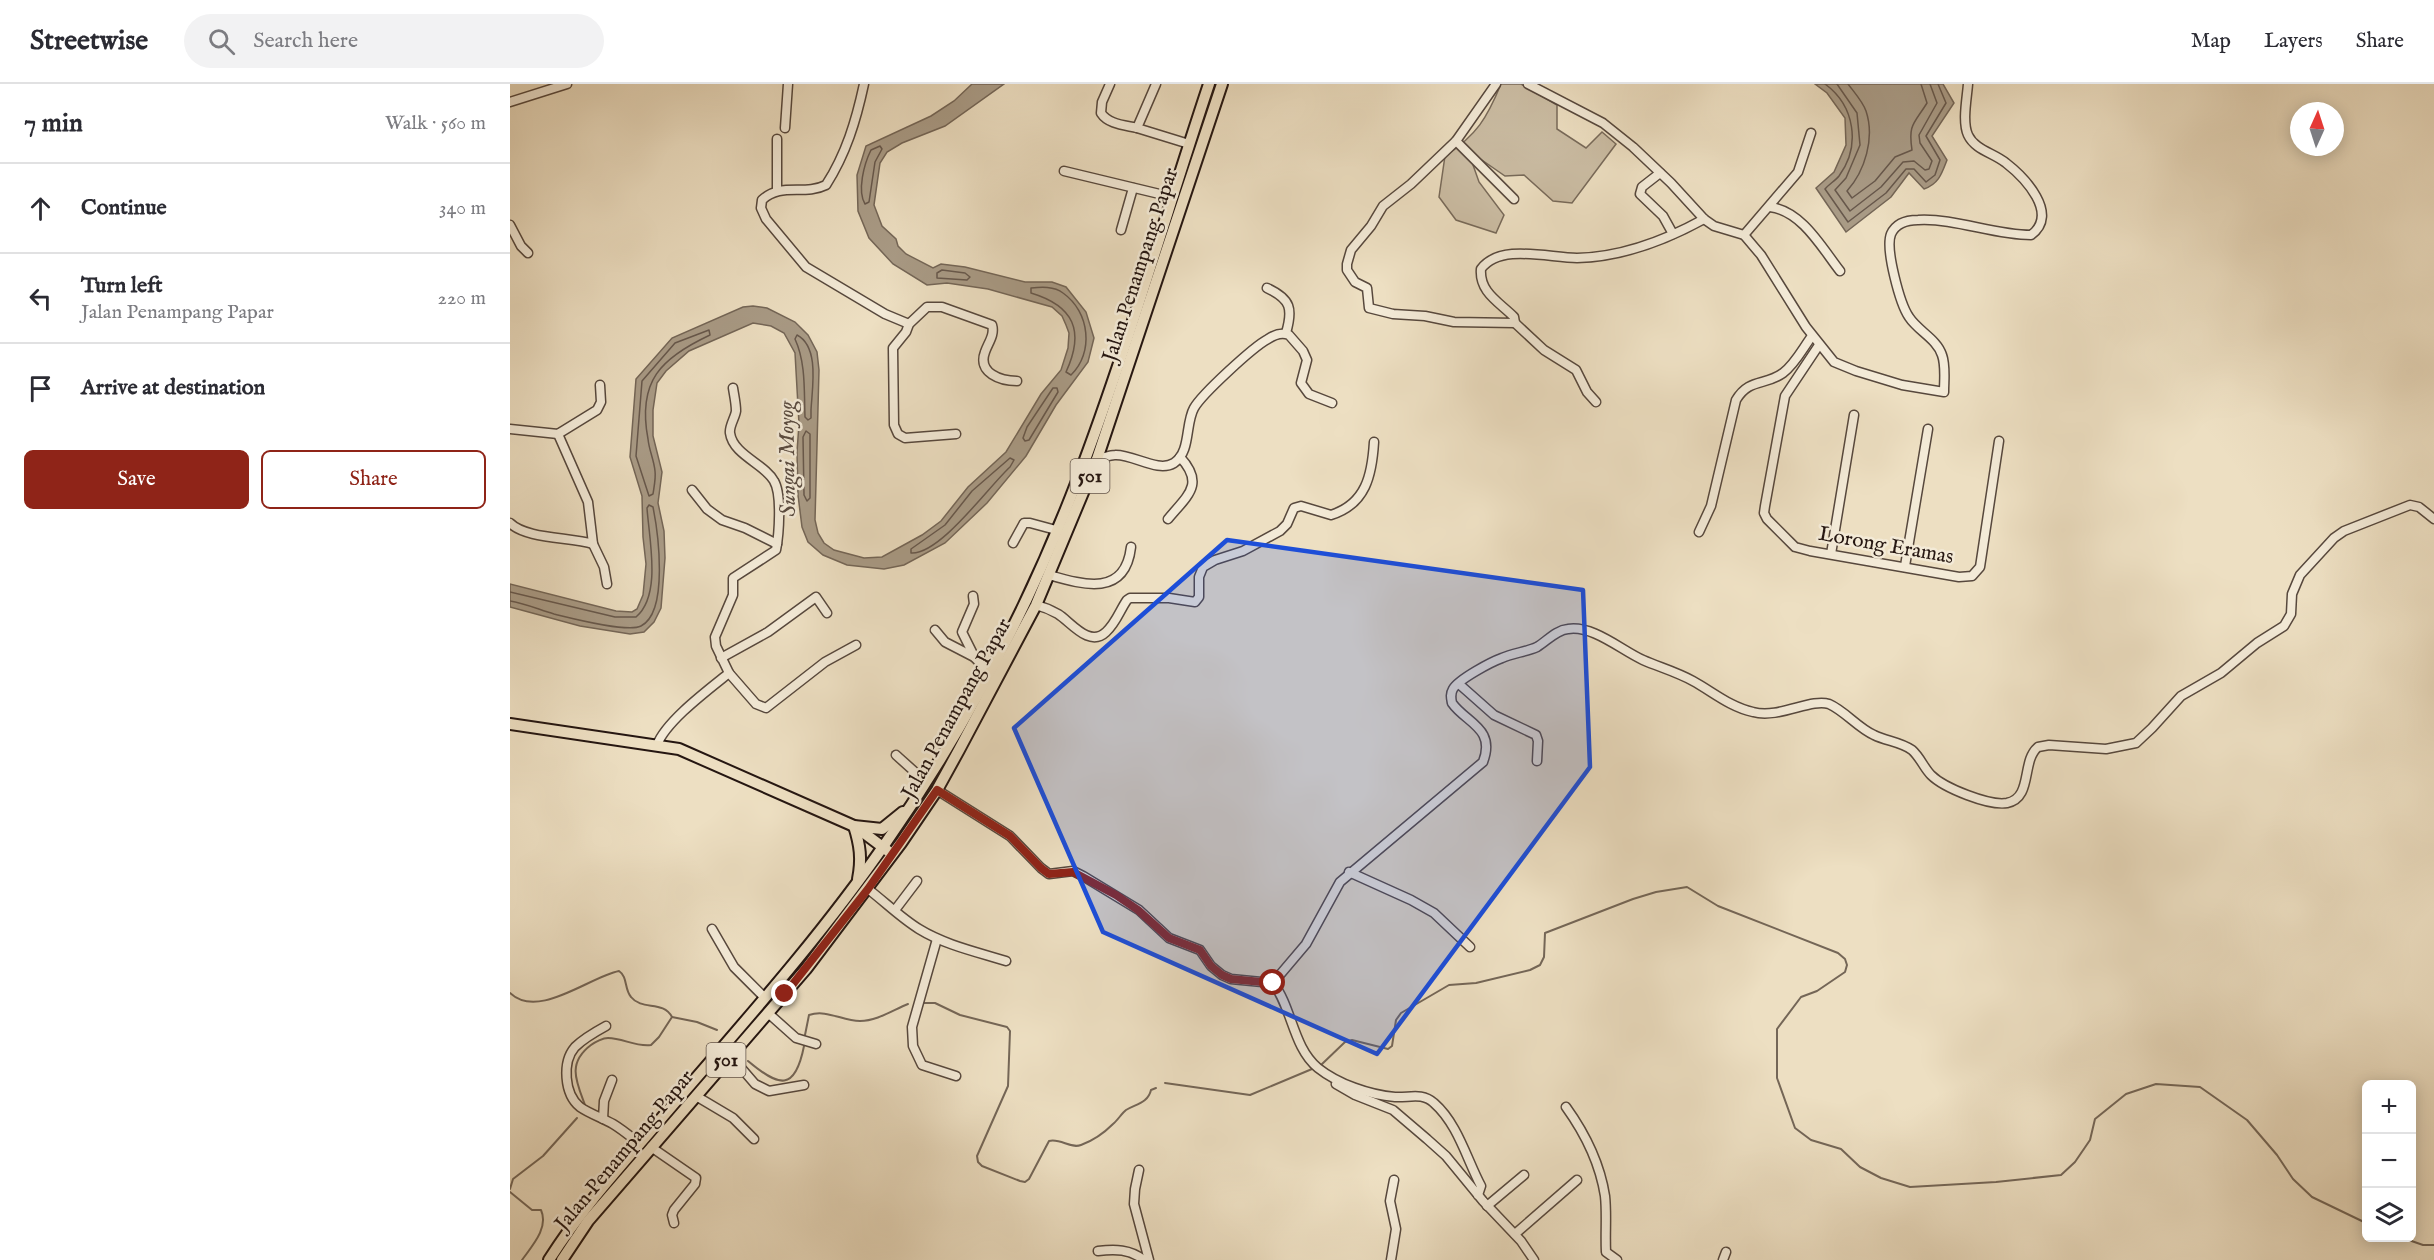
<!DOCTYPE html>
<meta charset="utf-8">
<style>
:root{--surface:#fff;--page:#f2f2f3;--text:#2b2b33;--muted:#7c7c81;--line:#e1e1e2;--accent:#8f2418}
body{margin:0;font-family:"IM FELL English",serif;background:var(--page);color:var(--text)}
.controls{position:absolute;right:18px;bottom:18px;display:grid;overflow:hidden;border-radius:9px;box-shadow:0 3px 15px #0003}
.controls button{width:54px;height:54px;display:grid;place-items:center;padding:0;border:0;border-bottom:2px solid var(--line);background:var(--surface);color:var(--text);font:30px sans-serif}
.compass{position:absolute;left:1780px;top:18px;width:54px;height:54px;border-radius:50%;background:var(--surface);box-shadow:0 3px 15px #0003;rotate:3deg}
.stop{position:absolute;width:18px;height:18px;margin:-14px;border:4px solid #8f2418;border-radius:50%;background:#fff}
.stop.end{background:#8f2418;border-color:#fff;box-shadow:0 2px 6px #0008}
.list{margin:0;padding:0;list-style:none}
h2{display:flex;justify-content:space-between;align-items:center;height:78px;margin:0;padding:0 24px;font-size:26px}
h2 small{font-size:20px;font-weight:400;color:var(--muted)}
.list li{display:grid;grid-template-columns:39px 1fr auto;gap:18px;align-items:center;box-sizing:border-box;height:90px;padding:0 24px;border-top:2px solid var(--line)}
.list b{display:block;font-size:22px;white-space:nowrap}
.list p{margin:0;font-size:20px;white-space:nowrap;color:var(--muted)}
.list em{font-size:20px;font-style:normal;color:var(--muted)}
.actions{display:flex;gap:12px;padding:18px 24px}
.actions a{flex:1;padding:14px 0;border:2px solid var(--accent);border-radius:9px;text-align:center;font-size:21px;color:var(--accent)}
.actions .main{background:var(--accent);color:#fff}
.icon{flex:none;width:33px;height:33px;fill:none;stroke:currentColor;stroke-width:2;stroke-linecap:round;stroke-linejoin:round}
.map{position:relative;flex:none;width:1924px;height:1176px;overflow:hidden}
header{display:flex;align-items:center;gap:36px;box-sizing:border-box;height:84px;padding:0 30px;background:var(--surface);border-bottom:2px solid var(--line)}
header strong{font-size:28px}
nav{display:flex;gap:33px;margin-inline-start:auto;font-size:21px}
.search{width:420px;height:54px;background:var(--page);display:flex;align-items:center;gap:15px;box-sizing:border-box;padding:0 21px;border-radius:33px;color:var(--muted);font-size:22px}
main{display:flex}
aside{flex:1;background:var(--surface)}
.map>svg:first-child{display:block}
.green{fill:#cbbda4;stroke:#786a5a;stroke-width:1.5}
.water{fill:#a99b86;stroke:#746657;stroke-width:1.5}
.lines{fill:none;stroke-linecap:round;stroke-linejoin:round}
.shore{stroke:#67584c;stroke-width:1.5}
.stream{stroke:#746657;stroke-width:2}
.minor-casing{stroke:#57483d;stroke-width:11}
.major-casing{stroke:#251611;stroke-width:14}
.minor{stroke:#f3ead7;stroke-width:8}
.major{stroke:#eddfc2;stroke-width:10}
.route{stroke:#8f2418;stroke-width:8}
.marked{fill:#1d4ed8;fill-opacity:0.2;stroke:#1d4ed8;stroke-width:4.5;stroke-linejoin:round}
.labels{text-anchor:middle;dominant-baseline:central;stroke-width:5;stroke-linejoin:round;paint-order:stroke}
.shield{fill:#f3ead7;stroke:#63564c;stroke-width:1.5}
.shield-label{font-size:20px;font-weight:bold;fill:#251611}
.street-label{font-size:21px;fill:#251611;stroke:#f3ead7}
.water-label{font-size:22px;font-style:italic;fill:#5a4b40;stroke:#f3ead7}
</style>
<header>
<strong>Streetwise</strong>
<div class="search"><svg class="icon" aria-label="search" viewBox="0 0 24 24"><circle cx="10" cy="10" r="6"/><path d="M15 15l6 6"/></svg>Search here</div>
<nav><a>Map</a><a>Layers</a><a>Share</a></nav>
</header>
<main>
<aside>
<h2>7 min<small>Walk · 560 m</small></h2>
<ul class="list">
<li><svg class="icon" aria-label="ahead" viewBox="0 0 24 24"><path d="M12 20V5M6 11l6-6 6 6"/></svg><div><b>Continue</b></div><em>340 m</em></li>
<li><svg class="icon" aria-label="left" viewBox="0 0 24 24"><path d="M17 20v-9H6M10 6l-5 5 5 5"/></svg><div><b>Turn left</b><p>Jalan Penampang Papar</p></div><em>220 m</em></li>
<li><svg class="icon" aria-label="arrive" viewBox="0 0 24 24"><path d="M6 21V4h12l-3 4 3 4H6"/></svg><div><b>Arrive at destination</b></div></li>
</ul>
<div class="actions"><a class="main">Save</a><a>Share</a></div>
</aside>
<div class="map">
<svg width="1924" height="1176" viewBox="0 0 1924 1176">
<rect width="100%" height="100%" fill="#eddfc2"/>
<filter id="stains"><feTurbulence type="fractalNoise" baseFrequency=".00333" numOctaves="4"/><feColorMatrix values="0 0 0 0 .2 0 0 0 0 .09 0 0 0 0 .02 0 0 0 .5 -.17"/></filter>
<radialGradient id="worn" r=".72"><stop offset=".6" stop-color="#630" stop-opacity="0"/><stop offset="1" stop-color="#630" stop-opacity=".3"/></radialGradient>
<path class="green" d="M991 0H1011L1047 21V45L1076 64 1092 48 1106 60 1062 119 1043 117 1014 91 995 92 966 72 962 78 969 98 994 131 986 149 946 136 929 113 935 72C967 51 977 34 991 0Z"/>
<g class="water">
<polygon points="462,0 494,0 435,42 392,59 377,68 370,79 364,121 372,142 386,155 388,162 396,170 423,184 431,180 455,183 515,198 542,198 556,203 576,228 584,254 578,278 546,321 516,372 477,419 435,459 394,481 374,485 337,481 313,471 298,458 292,443 288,411 287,368 289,340 285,269 274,249 261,242 243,239 179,267 156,287 147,299 143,326 143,352 152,388 148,419 154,447 155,474 151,524 144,538 134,548 120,550 70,542 0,523 0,500 106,527 122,528 127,525 133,511 136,480 133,453 132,412 120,373 126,295 162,254 233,223 243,222 257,224 285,238 298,251 307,268 309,286 305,436 308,449 314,459 324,466 354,474 372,473 412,451 431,437 458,403 496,368 531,310 551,286 558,264 559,249 556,241 552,232 542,223 478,205 437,199 417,201 383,180 359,154 348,127 347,91 356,62 421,32 444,17"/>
<path d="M1305 0H1433L1444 19 1422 52 1437 76C1432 89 1429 100 1414 105L1399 89 1381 113 1336 148 1306 104 1324 88 1336 61 1335 34 1317 9Z"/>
</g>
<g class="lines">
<g class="shore">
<path d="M1315 0C1345 22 1351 62 1329 92 1325 97 1319 100 1315 105L1338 138 1376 109 1396 85H1404L1416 98 1425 91 1430 76 1416 52 1436 19 1428 0"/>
<polyline points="1327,0 1347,29 1350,61 1336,94 1325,106 1340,127 1371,103 1393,78 1404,77 1415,86 1419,85 1422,77 1410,59 1409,51 1427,19 1420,0"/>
<path d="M1338 0C1344 8 1353 18 1356 27 1365 54 1355 87 1337 107L1342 114 1365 97 1385 73 1402 66C1398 40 1404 40 1417 19L1411 0"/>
<path d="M370 62 372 65 365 78 359 118 355 120C347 107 354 80 361 66Z"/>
<polygon points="432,186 455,189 460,193 457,196 427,194 427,189"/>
<path d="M521 204C531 203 544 202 553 209 580 228 584 269 561 291L556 288C575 247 564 222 521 209Z"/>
<path d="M199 246 200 251C151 274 127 297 138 355 139 366 144 376 145 387 146 394 144 403 143 410L139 412 126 372 132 297 165 259Z"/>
<path d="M287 251C310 263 302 305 301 326V334L298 336 295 333C294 307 296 279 285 255Z"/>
<polygon points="543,304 547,304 548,308 519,356 515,357 513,354 517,343"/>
<polygon points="296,347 300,350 300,414 297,417 294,411 293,353"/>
<path d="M500 374 504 376 500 383C479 402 430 471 401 469V465L435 441 462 407Z"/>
<path d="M0 508 105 533H126C152 511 139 455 137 424L139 421 143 423C148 448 159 528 131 542 117 549 61 534 44 530 30 526 14 519 0 517"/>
</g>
<g class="stream">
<path d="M0 909C28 936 79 893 109 887 118 893 114 905 121 913 132 927 153 916 162 933L149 953 141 961C125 963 113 954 98 954 93 954 85 958 81 961 57 979 66 997 75 1021"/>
<path d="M413 919H425L450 931 497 943 500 947 498 1002 467 1072 468 1078 472 1082 510 1097 515 1098 519 1095 539 1057C551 1054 560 1065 571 1061 582 1057 595 1048 603 1040 608 1036 611 1030 616 1026 626 1020 638 1019 641 1006L646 1004"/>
<polyline points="162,933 187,938 207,946"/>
<path d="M295 951 299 931C317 925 332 937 350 937 367 937 383 926 398 920"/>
<path d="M238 977C269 1003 285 1008 294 962"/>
<polyline points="811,981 835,958 842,956 878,965 882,962 886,936 891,929 939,901 966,899 1020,886 1030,881 1034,873 1035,849 1123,815 1146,808 1177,803 1208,822 1328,869 1335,875 1337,881 1335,888 1307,907 1291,913 1267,945 1267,994 1285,1044 1301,1056 1331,1065 1350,1083 1371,1094 1400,1103 1486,1098 1551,1091 1565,1078 1580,1056 1585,1035 1616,1010 1646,1000 1690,1003 1737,1036 1767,1071 1783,1095 1802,1113 1856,1139"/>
<polyline points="655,999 740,1011 802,985"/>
<polyline points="0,1105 3,1095 33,1072 67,1034"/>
<path d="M0 1108 22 1126H31C39 1144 22 1162 12 1176"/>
<polyline points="1893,1154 1913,1161 1924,1161"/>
</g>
<defs>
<g id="minor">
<path d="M354 0C346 37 336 70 316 101 294 112 271 98 252 116L251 124 256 135 296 183 375 230 399 240"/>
<path d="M600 0 592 18 591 29C598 40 614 41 627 44"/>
<polyline points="646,0 627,44 679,60"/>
<path d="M986 0 946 57 901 100 873 122 861 142 841 166 837 180V186L845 198 857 204 859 224 883 230 915 232 944 238 1005 239 1004 233C989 218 969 208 971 185 990 159 1039 174 1067 174 1111 173 1156 156 1194 135"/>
<path d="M1018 0 1093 39 1123 63 1161 99 1194 135 1204 142 1234 151 1251 171 1296 243 1324 278 1346 287 1392 301 1434 308C1434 296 1436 282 1432 271 1427 255 1408 247 1399 233 1390 220 1375 165 1381 150 1386 139 1397 136 1408 136 1446 134 1483 151 1521 151 1550 130 1514 93 1496 79 1484 69 1465 66 1458 51 1452 38 1457 14 1458 0"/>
<polyline points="0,18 57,0"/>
<polyline points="275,44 278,0"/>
<polyline points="946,57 1004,115"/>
<polyline points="554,87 662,113"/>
<polyline points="1150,89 1132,103 1130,110 1153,132 1163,150"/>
<polyline points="267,106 267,55"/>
<path d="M1260 123C1292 127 1312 164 1330 187"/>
<polyline points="0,141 11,162 18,169"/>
<polyline points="611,146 623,104"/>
<polyline points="1234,151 1288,88 1301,49"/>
<path d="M757 204C781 215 783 225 776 249"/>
<polyline points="1005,239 1034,266 1066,286 1077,308 1086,318"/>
<polyline points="1309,261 1275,312 1255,422 1254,429 1257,435 1285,463 1300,467 1449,493 1462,492 1470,483 1489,357"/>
<polyline points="0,345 48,350 87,326 91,318 90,301"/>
<polyline points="48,350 78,418 83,460 94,483 97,500"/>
<path d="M446 350 395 354 388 350 384 341 383 264 396 248 399 240 417 223H432L482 241C485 251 478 259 475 268 467 289 491 297 507 297"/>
<path d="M587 375C593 374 600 371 605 371 623 370 648 389 664 379 681 368 675 340 684 324 692 310 743 263 758 255 764 251 772 248 779 251L793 267 797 276 791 299 799 310 822 319"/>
<polyline points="182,406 197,425 212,436 235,444 267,460"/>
<path d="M658 435C678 411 695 400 670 373"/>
<path d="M0 439C16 455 60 453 83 460"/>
<path d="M1189 448 1201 422 1226 316C1239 294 1255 302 1273 289 1285 280 1293 264 1302 252"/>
<polyline points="503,459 514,439 520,439 546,446"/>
<polyline points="1321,470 1344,331"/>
<polyline points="1395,482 1418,345"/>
<path d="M539 491C574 501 615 513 621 463"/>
<polyline points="463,512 464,520 452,548 465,574 479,588"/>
<path d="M526 521C534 523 541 526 548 530 561 538 579 564 596 548 606 539 610 526 617 516L620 514H659L685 518 689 513V493L693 483 705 476 733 467 770 447 777 440 784 424 791 422 821 431C856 420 862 391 864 358"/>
<polyline points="425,546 435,558 464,573"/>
<polyline points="211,574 258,548 306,513 317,529"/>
<polyline points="219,589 246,620 256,624 315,578 346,561"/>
<polyline points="949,600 984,631 1026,651 1028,657 1027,677"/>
<path d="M147 661C156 637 198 606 219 589L206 562 205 553 223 511V494L266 466C269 451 272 410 264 397 255 380 223 371 220 349 219 342 225 334 226 327 226 319 224 311 223 304"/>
<polyline points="386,671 416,698"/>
<path d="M427 706 500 752 531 784 539 790 563 787 573 792 629 826 659 854 690 866 701 882 712 891 721 895 763 899C782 923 783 964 808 984 828 1000 860 1011 885 1013 899 1014 912 1008 924 1019 948 1040 957 1076 971 1102L968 1111"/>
<polyline points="839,788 901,816 924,829 960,863"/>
<path d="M358 805C375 818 391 834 409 845 435 861 467 868 496 877"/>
<polyline points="385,826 407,797"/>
<polyline points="202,845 224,883 255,914"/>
<polyline points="427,855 402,943 403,962 412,981 446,992"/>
<path d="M763 899 796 860 830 798 973 678C986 644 956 639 942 619 941 614 940 610 943 605 949 595 981 578 992 574 1003 569 1016 568 1027 563 1037 557 1046 546 1058 545 1083 541 1111 566 1133 576 1149 583 1167 588 1183 597 1203 608 1220 623 1243 628 1269 635 1301 614 1319 620 1335 627 1348 644 1364 651 1376 657 1391 658 1402 666 1410 673 1414 684 1421 691 1434 704 1479 722 1497 719 1523 714 1511 677 1528 663L1539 661 1596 665 1626 659 1642 644 1671 612 1711 589 1747 559 1774 542 1781 530 1782 510 1790 491 1824 454 1834 447 1900 421 1909 423 1924 435"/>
<polyline points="258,929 286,954 306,960"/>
<path d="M96 942C85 948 74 954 65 963 52 978 54 1010 70 1023 80 1030 93 1034 103 1040 113 1046 121 1053 130 1060"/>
<polyline points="220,971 245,1000 259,1007 294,1001"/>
<polyline points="826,1000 845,1011 883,1026 917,1055 936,1072 973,1117 1011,1157 1024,1176"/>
<polyline points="186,1012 223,1034 244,1055"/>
<path d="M1056 1023C1074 1048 1090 1080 1095 1112 1097 1130 1095 1149 1096 1168L1107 1176"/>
<polyline points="93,1035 94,1017 102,996"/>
<polyline points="141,1063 186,1094 185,1100 164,1126 162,1131 164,1139"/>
<polyline points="629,1086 625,1105 624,1120 639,1176"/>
<polyline points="977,1122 1014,1091"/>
<polyline points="1005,1150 1067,1096"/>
<path d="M588 1167C605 1165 620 1165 634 1176"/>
<polyline points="881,1176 886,1145 880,1117 884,1096"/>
<polyline points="1213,1176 1216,1168"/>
</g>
<g id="major">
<polyline points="0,640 169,665 344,742 372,745 393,728"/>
<path d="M344 742C350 761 352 775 348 795"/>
<polyline points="350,746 378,767"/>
<path d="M39 1176C71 1125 111 1082 150 1036 227 946 307 858 375 760 453 648 518 525 567 397 617 266 655 132 699 0"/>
<polyline points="52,1176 78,1137 296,885 391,759 427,706 449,666 526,521 587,375 712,0"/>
</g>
</defs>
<use href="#minor" class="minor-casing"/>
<use href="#major" class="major-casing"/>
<use href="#minor" class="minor"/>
<use href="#major" class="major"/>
</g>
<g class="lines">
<polyline class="route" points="275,910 358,805 427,706 500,752 531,784 539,790 563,788 606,811 628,826 659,854 690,866 701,882 712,891 721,895 763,899"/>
</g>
<path class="marked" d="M717 456 1073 506 1080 683 867 970 593 848 504 644Z"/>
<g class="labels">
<g class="shield">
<rect x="560.5" y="375" width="39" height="34" rx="4.5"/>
<rect x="196.5" y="959" width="39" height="34" rx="4.5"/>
</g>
<g class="shield-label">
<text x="580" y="392">501</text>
<text x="216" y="976">501</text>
</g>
<g class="street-label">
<text transform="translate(631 181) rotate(-72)">Jalan Penampang Papar</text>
<text transform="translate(1376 462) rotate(10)">Lorong Eramas</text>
<text transform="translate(447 625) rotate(-61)">Jalan Penampang Papar</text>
<text transform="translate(115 1067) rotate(-50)">Jalan Penampang Papar</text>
</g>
<g class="water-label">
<text transform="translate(278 375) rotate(-91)">Sungai Moyog</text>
</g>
</g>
<rect width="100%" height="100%" filter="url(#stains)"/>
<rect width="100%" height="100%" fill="url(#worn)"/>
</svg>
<div class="controls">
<button>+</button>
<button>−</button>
<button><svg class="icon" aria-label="layers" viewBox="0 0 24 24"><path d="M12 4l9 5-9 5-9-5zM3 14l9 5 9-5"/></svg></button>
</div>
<svg class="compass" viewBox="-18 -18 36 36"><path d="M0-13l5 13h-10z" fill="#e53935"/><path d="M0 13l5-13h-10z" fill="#7c7c81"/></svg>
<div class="stop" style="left:763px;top:899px"></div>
<div class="stop end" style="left:275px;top:910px"></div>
</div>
</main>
